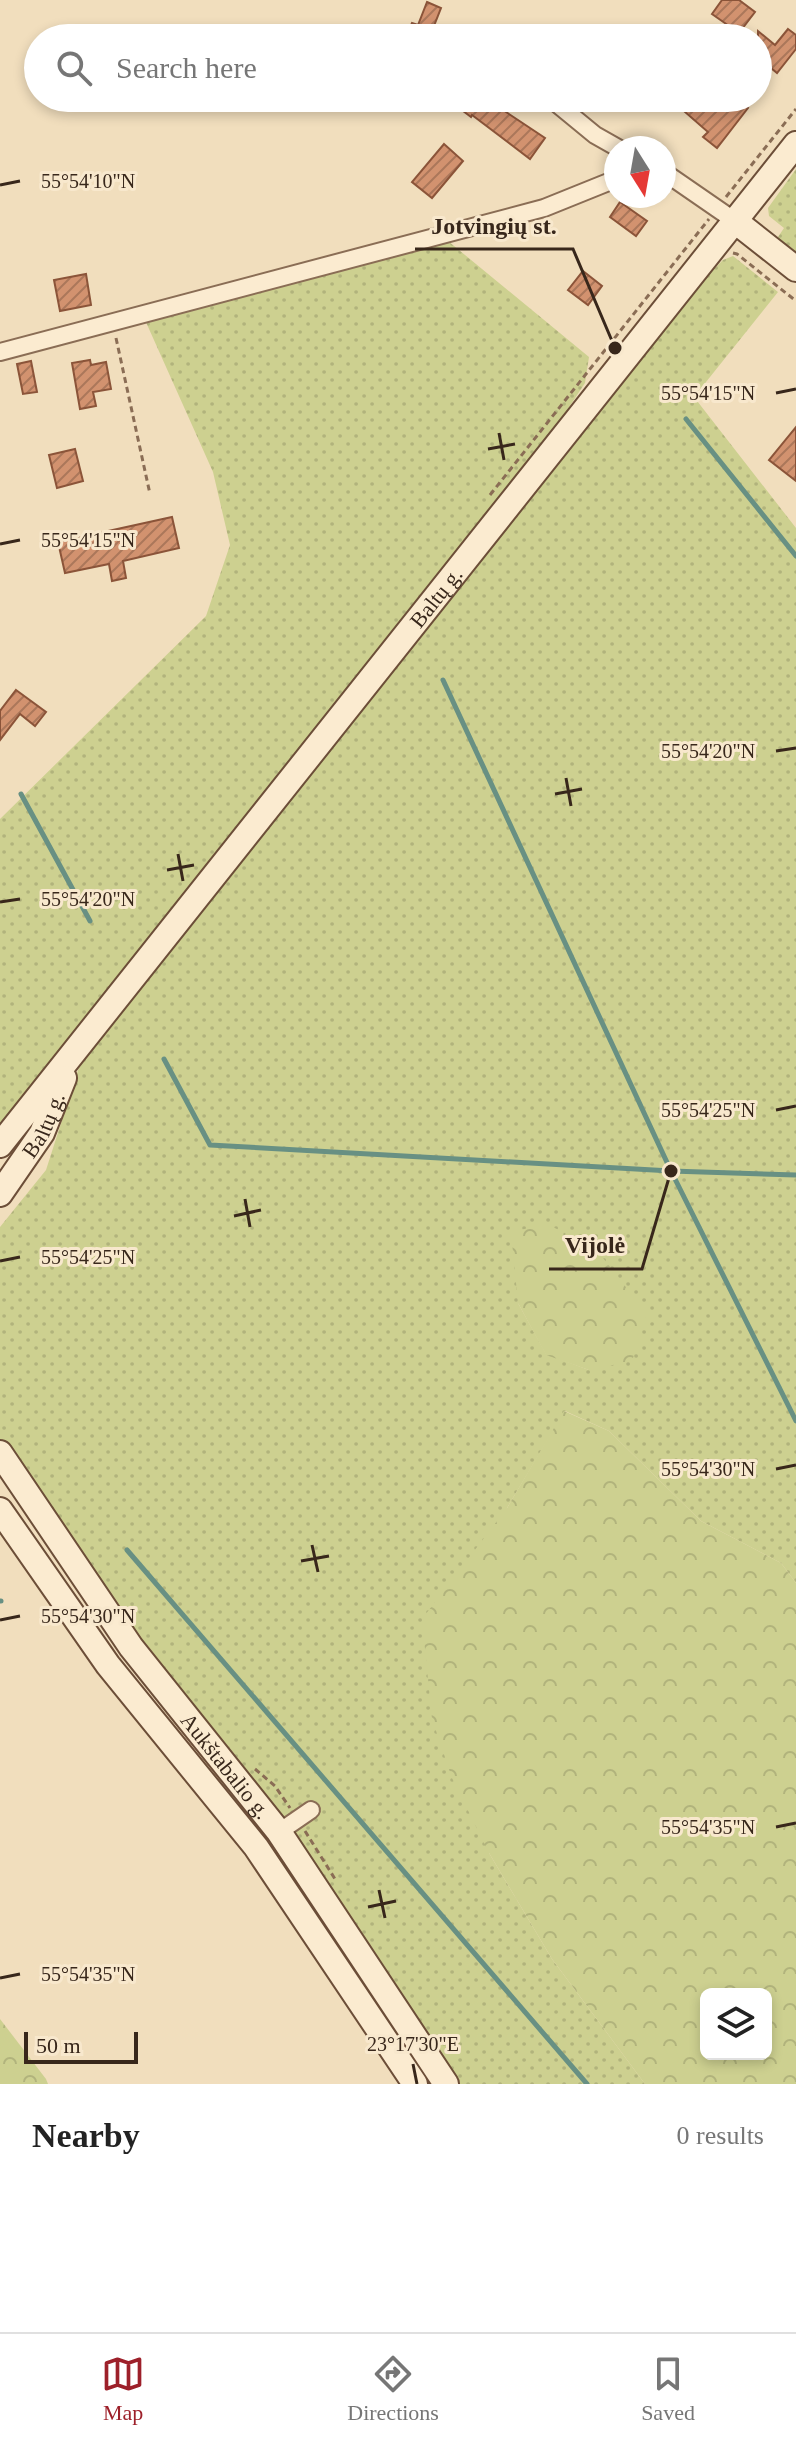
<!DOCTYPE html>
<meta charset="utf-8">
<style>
:root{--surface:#fff;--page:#f6f6f6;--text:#222;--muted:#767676;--line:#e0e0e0;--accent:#9d202a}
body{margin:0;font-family:Georgia,serif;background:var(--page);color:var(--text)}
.controls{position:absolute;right:24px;bottom:24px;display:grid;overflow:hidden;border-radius:12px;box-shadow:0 4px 12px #0003}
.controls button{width:72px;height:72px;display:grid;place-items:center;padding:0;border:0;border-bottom:2px solid var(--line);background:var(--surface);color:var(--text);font:40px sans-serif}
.compass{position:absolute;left:604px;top:136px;width:72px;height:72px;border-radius:50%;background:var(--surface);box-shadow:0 4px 12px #0003;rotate:169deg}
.scale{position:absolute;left:24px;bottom:20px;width:114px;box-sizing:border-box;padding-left:8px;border:4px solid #38271b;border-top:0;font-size:22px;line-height:28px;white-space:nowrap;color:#38271b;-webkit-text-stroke:6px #f8e8cd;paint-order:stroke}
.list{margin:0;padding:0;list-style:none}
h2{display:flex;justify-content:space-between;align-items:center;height:104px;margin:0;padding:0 32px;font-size:34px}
h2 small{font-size:26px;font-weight:400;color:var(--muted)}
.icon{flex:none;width:44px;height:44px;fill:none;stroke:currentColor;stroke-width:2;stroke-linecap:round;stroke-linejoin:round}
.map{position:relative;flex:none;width:796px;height:2084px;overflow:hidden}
.search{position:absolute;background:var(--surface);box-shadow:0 4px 12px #0003;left:24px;right:24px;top:24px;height:88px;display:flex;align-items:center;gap:20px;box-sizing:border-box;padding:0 28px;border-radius:44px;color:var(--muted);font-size:30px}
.sheet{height:248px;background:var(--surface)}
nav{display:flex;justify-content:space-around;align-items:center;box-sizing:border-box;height:112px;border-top:2px solid var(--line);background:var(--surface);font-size:22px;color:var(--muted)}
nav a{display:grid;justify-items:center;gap:4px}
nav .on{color:var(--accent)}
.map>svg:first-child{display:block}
.grass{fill:url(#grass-dots);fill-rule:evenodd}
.forest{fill:url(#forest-crowns);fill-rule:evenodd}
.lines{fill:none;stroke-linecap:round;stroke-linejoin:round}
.stream{stroke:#689083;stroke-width:5}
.building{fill:url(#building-hatch);stroke:#8b5439;stroke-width:2}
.minor-casing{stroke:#8a6d55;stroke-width:20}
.secondary-casing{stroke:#6c4e38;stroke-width:28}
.path{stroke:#8a6d55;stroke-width:3;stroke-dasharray:6 4;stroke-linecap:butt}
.minor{stroke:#fbebd0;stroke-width:16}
.secondary{stroke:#fbebd0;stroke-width:24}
.ticks{fill:none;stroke:#38271b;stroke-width:3}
.labels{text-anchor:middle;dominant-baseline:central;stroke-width:6;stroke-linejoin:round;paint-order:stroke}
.street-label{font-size:22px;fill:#38271b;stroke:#f8e8cd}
.ticks-label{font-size:20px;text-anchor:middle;fill:#38271b;stroke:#f8e8cd;stroke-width:6;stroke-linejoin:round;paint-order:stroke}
.leader{fill:none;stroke:#38271b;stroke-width:3}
.callout-dot{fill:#38271b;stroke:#f8e8cd;stroke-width:3}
.callout-label{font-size:24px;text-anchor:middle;font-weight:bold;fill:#38271b;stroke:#f8e8cd;stroke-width:6;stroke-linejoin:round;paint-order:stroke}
</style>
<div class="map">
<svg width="796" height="2084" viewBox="0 0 796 2084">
<defs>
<pattern id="grass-dots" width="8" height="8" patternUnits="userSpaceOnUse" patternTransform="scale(2)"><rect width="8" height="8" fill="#cdd090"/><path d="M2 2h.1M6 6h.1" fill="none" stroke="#b1b37c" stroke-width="1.8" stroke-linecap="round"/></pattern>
<pattern id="forest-crowns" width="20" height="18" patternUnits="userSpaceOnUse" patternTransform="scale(2)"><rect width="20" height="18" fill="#cdd090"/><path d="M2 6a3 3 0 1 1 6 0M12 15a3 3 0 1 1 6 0" fill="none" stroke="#b1b37c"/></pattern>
<pattern id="building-hatch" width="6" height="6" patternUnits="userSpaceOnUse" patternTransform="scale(2)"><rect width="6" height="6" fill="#d2926f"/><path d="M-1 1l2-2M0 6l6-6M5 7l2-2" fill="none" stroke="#ab775a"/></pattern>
</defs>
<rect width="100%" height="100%" fill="#f1debd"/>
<g class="grass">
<polygon points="796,169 796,256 776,240 784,228 769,216 768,208"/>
<polygon points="448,241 589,357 585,383 546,442 0,1133 0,819 206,616 230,545 213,472 145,320"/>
<path d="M733 256 778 292 694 397 796 528V1583L781 1563 701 1521 609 1431 565 1411 507 1508 489 1853 552 1959 645 2084H457L257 1787 84 1566 0 1444V1227L46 1170 80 1064 711 266 715 268 723 260ZM518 1303 589 1370 546 1354Z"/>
</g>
<g class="forest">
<polygon points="547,1224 596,1249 647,1314 632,1361 589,1370 546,1355 518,1303 511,1232"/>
<path d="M564 1411 609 1431 701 1521 781 1563 796 1583V2084H645L552 1959 489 1853 452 1778 432 1719 422 1619 507 1508ZM766 1994V2054H706V1994Z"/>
<polygon points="0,2019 46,2079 48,2084 0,2084"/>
</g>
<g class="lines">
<g class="stream">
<polyline points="686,419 796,556"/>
<polyline points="443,680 671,1171 796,1421"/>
<polyline points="21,794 90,921"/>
<polyline points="164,1059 210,1145 671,1171 796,1175"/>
<polyline points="127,1550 587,2084"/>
<polyline points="0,1601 1,1601"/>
</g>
</g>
<g class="building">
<polygon points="722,0 739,0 755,12 739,33 712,14"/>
<polygon points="427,2 441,8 432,31 448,38 413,38 407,34 412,23 418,25"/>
<polygon points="788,29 796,35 796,49 777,73 758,57 758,31 775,45"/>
<polygon points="446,98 485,98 545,138 530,159 472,115 471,117"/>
<polygon points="684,98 711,98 725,110 736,98 748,108 717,148 703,137 708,132 685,112 692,104"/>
<polygon points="444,144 463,161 432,198 412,182"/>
<polygon points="620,202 647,221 636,236 610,217"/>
<polygon points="583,271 602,286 588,305 568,290"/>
<polygon points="86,274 91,305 60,311 54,280"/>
<polygon points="90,360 91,365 106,362 111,389 93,392 96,406 80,409 72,363"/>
<polygon points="31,361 37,392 23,394 17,364"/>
<polygon points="796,427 796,481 769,460"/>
<polygon points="75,449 83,481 57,488 49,455"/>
<polygon points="172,517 179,548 123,561 126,578 112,581 109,564 65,573 58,542"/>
<polygon points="16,690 46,712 35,726 20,714 0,740 0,711"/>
</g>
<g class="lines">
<defs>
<g id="minor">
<polyline points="550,98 595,135 618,148"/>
<polyline points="664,172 735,221"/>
<polyline points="0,352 544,208 616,179"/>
<polyline points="279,1832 311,1810"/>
</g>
<g id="secondary">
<polyline points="735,221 796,269"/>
<path id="s1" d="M0 1145 796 144"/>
<path id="s2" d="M0 1194 42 1133 64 1078"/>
<path id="s3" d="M0 1453 131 1647 279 1832 446 2084"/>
<polyline points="0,1510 108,1665 256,1847 415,2084"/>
</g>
</defs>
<use href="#minor" class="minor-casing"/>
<use href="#secondary" class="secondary-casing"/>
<g class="path">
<polyline points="726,197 796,109"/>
<polyline points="733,253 737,254 796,301"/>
<polyline points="116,338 150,494"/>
<polyline points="490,495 709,219"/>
<polyline points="255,1769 275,1786 290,1808"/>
<polyline points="305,1831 335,1879"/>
</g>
<use href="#minor" class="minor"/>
<use href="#secondary" class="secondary"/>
</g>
<path class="ticks" d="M0 185 20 181M776 393 796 389M499 433 504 460M488 449 515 444M0 544 20 540M776 751 796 748M566 778 571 806M555 794 582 789M178 854 183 881M167 870 194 865M0 902 20 899M776 1110 796 1106M245 1199 250 1227M234 1216 261 1210M0 1261 20 1257M776 1469 796 1465M312 1545 318 1572M301 1561 329 1556M0 1620 20 1616M776 1827 796 1823M379 1890 385 1918M368 1907 396 1901M0 1978 20 1974M413 2064 417 2084"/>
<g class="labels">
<g class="street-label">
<text stroke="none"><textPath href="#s1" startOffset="700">Baltų g.</textPath></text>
<text stroke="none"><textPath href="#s2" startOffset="82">Baltų g.</textPath></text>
<text stroke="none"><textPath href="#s3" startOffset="386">Aukštabalio g.</textPath></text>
</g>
</g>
<g class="ticks-label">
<text x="88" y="188">55°54'10"N</text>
<text x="708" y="400">55°54'15"N</text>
<text x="88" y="547">55°54'15"N</text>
<text x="708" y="758">55°54'20"N</text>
<text x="88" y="906">55°54'20"N</text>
<text x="708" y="1117">55°54'25"N</text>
<text x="88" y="1264">55°54'25"N</text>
<text x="708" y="1476">55°54'30"N</text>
<text x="88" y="1623">55°54'30"N</text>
<text x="708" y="1834">55°54'35"N</text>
<text x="88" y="1981">55°54'35"N</text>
<text x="413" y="2051">23°17'30"E</text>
</g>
<path class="leader" d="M615 348L573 249H415M671 1171L642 1269H549"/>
<g class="callout-dot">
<circle cx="615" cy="348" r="8"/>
<circle cx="671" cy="1171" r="8"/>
</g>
<g class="callout-label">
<text x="494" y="234">Jotvingių st.</text>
<text x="595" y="1253">Vijolė</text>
</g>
</svg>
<div class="controls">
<button><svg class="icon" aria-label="layers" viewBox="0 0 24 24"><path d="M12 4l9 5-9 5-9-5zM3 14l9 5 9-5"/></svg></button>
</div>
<svg class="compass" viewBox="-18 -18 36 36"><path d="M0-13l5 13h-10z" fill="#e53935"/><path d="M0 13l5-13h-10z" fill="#767676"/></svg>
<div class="scale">50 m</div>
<div class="search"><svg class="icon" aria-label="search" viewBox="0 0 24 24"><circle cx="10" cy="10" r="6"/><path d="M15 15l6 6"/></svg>Search here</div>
</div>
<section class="sheet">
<h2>Nearby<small>0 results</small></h2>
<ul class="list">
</ul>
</section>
<nav>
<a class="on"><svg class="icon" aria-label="map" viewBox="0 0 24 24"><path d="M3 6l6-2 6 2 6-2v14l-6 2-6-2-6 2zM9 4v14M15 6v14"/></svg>Map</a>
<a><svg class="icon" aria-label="directions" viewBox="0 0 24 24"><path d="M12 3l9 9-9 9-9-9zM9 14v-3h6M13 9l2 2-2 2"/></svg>Directions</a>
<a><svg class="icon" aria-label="saved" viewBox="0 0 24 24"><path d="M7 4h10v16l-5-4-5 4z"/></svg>Saved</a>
</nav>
